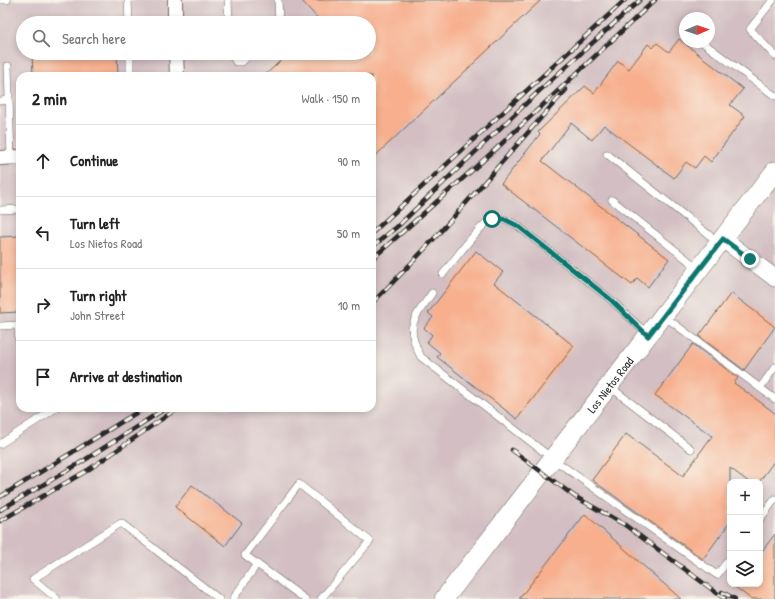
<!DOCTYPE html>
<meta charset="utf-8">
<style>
:root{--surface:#fff;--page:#f2f2f2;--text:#222;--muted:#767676;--line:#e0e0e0}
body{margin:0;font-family:"Patrick Hand",sans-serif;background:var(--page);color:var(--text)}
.controls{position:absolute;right:12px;bottom:12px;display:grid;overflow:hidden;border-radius:8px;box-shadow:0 2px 6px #0003}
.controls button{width:36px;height:36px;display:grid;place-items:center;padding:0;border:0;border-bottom:1px solid var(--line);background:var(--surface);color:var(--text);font:20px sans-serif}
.compass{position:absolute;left:679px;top:12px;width:36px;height:36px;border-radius:50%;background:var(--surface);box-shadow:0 2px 6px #0003;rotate:88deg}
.stop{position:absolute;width:12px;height:12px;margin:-9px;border:3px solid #0f766e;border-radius:50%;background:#fff}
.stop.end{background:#0f766e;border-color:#fff;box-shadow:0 1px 4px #0008}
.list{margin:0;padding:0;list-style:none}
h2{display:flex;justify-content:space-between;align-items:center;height:52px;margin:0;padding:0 16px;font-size:17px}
h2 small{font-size:13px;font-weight:400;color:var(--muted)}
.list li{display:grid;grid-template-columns:26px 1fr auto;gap:12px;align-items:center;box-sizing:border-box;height:72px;padding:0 16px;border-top:1px solid var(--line)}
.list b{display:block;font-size:15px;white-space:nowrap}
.list p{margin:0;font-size:13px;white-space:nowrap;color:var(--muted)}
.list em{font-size:13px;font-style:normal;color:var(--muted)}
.icon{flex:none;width:22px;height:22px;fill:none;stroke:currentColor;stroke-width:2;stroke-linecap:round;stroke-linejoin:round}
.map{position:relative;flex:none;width:775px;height:599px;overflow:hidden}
.search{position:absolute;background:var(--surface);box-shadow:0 2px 6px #0003;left:16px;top:16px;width:360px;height:44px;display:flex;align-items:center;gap:10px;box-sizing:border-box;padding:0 14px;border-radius:22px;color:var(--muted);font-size:15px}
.panel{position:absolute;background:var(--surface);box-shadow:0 2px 6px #0003;left:16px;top:72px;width:360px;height:340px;border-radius:12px}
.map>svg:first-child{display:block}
.industrial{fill:#d2bec3;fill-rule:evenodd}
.building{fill:#f7af8d}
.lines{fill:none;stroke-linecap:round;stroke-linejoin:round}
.service-casing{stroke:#6f6b60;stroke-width:8}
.minor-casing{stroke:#6f6b60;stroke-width:16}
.tertiary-casing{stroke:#6f6b60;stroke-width:18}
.secondary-casing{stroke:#6f6b60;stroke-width:20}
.service{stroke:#fff;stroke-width:7}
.minor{stroke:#fff;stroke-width:14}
.tertiary{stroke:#fff;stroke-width:17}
.secondary{stroke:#fff;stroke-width:19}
.rail-casing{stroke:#2b2b2b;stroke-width:4.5}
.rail{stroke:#f7f3e8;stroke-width:3;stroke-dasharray:9;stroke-linecap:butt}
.route{stroke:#0f766e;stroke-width:5}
.labels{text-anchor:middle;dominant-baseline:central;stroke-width:4;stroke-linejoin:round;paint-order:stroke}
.street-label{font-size:12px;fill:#2b2b2b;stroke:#f7f3e8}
</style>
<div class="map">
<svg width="775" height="599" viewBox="0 0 775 599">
<rect width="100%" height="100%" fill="#f7f3e8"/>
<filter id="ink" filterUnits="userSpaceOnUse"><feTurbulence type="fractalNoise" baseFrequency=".025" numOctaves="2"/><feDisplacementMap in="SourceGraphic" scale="8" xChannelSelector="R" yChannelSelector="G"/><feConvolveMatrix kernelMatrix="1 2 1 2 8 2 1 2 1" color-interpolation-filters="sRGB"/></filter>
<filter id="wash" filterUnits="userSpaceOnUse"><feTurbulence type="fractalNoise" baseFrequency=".012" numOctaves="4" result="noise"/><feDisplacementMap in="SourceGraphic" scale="16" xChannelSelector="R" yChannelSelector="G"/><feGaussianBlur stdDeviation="0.9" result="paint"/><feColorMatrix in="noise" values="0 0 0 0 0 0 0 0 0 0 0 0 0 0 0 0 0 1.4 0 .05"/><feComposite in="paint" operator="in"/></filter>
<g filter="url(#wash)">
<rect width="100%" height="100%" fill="#ede1c1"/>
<path class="industrial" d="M0 0H775V599H0ZM685 18H709V42H685ZM23 23H369V53H23ZM20 76H372V408H20ZM730 482H760V584H730Z"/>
<g id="blocks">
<g class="building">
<polygon points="301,0 541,0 372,159 372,76 264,76 289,53 369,53 369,23 322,23"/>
<polygon points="679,39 743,89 730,105 745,116 711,162 704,156 695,168 686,162 674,178 604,125 592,140 571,123 542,161 669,259 648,287 637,278 632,285 501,184 540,134 538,132 585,86 594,93 618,61 629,69 648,44 653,48 657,43 669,52"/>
<polygon points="32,53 117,53 118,76 33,76"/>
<polygon points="20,236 20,312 0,313 0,237"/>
<polygon points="476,251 503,272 494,283 574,346 517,419 437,357 440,353 427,342 432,335 424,328 433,317 428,313"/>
<polygon points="731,293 775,327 744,370 699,336"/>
<polygon points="693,344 738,378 734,383 775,413 775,460 759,482 749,482 730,468 730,522 703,559 592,480 626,434 683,476 712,436 655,395"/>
<polygon points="192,485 242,523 225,546 175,507"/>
<polygon points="585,514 681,599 519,599"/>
<polygon points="775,534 775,599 751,599 731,584 760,584 760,554"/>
</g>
</g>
</g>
<g filter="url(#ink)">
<use href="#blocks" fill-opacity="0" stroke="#6f6b60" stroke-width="1"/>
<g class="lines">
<defs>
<g id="service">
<polyline points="0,0 7,0"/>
<polyline points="128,0 129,23"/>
<polyline points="228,0 229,23"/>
<polyline points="278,0 279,23"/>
<polyline points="773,0 750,29 775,56"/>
<polyline points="702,42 775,96"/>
<polyline points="130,53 130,76"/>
<polyline points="231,53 236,62 242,62 251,53"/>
<polyline points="8,66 11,158"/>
<polyline points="0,101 9,100"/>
<polyline points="607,154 719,243"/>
<polyline points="612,200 699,269"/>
<polyline points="0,210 20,209"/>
<path d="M443 274C453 262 480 224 492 219 502 216 511 222 518 226L610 299 648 335"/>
<path d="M432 293C414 319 404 326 421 357L553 459 717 575 730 558"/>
<polyline points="664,316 775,399"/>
<polyline points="0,326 18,325 20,364"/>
<polyline points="609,386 691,449"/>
<polyline points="760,388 775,367"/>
<polyline points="0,444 56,408"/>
<polyline points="760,519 775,499"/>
<polyline points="257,564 245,555 299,484 370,541 321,599"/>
<polyline points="57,599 33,579 121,523 219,599"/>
<polyline points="233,599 257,564 305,599"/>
</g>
<g id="minor">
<polyline points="175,0 175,23"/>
<polyline points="176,53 177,76"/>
<polyline points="0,158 20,157"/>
</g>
<polyline id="tertiary" points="723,239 775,278"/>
<g id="secondary">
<path id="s1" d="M444 599 775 171"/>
</g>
</defs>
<use href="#service" class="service-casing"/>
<use href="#minor" class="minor-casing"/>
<use href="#tertiary" class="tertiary-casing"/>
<use href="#secondary" class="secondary-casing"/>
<use href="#service" class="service"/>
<use href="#minor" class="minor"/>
<use href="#tertiary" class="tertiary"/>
<use href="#secondary" class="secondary"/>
<defs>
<g id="rail">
<polyline points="372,233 625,0"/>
<polyline points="372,247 399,225 538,92 640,0"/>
<polyline points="372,259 496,149 655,0"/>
<path d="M372 303C441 236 501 161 566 90"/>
<polyline points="512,450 574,496 625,525 725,599"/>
<polyline points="0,497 144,408"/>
<polyline points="0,510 80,463 166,408"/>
<polyline points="0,521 88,470 178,408"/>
<polyline points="722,592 735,599"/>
</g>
</defs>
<use href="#rail" class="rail-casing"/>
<use href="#rail" class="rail"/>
</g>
</g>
<g class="lines" filter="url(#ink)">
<polyline class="route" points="492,219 504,219 518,226 610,299 648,336 723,239 750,259"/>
</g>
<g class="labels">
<g class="street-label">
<text stroke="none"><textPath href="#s1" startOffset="271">Los Nietos Road</textPath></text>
</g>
</g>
</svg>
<div class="controls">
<button>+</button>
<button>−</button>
<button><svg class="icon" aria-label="layers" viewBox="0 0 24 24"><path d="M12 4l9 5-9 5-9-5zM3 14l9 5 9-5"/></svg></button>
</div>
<svg class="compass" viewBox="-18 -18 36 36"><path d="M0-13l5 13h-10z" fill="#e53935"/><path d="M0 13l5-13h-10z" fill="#767676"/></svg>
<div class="stop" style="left:492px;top:219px"></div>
<div class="stop end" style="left:750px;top:259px"></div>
<div class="search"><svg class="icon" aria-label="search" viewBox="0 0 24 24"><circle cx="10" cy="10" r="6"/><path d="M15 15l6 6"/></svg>Search here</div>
<section class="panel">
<h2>2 min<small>Walk · 150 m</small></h2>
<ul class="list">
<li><svg class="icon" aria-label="ahead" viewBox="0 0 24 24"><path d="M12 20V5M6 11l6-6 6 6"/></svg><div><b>Continue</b></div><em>90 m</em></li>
<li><svg class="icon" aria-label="left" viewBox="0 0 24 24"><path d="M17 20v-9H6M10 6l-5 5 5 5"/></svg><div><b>Turn left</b><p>Los Nietos Road</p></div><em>50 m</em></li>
<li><svg class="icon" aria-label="right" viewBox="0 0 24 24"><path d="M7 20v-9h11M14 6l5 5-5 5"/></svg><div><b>Turn right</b><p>John Street</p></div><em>10 m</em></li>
<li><svg class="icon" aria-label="arrive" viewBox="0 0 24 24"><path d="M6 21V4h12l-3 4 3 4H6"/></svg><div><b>Arrive at destination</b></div></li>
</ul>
</section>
</div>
